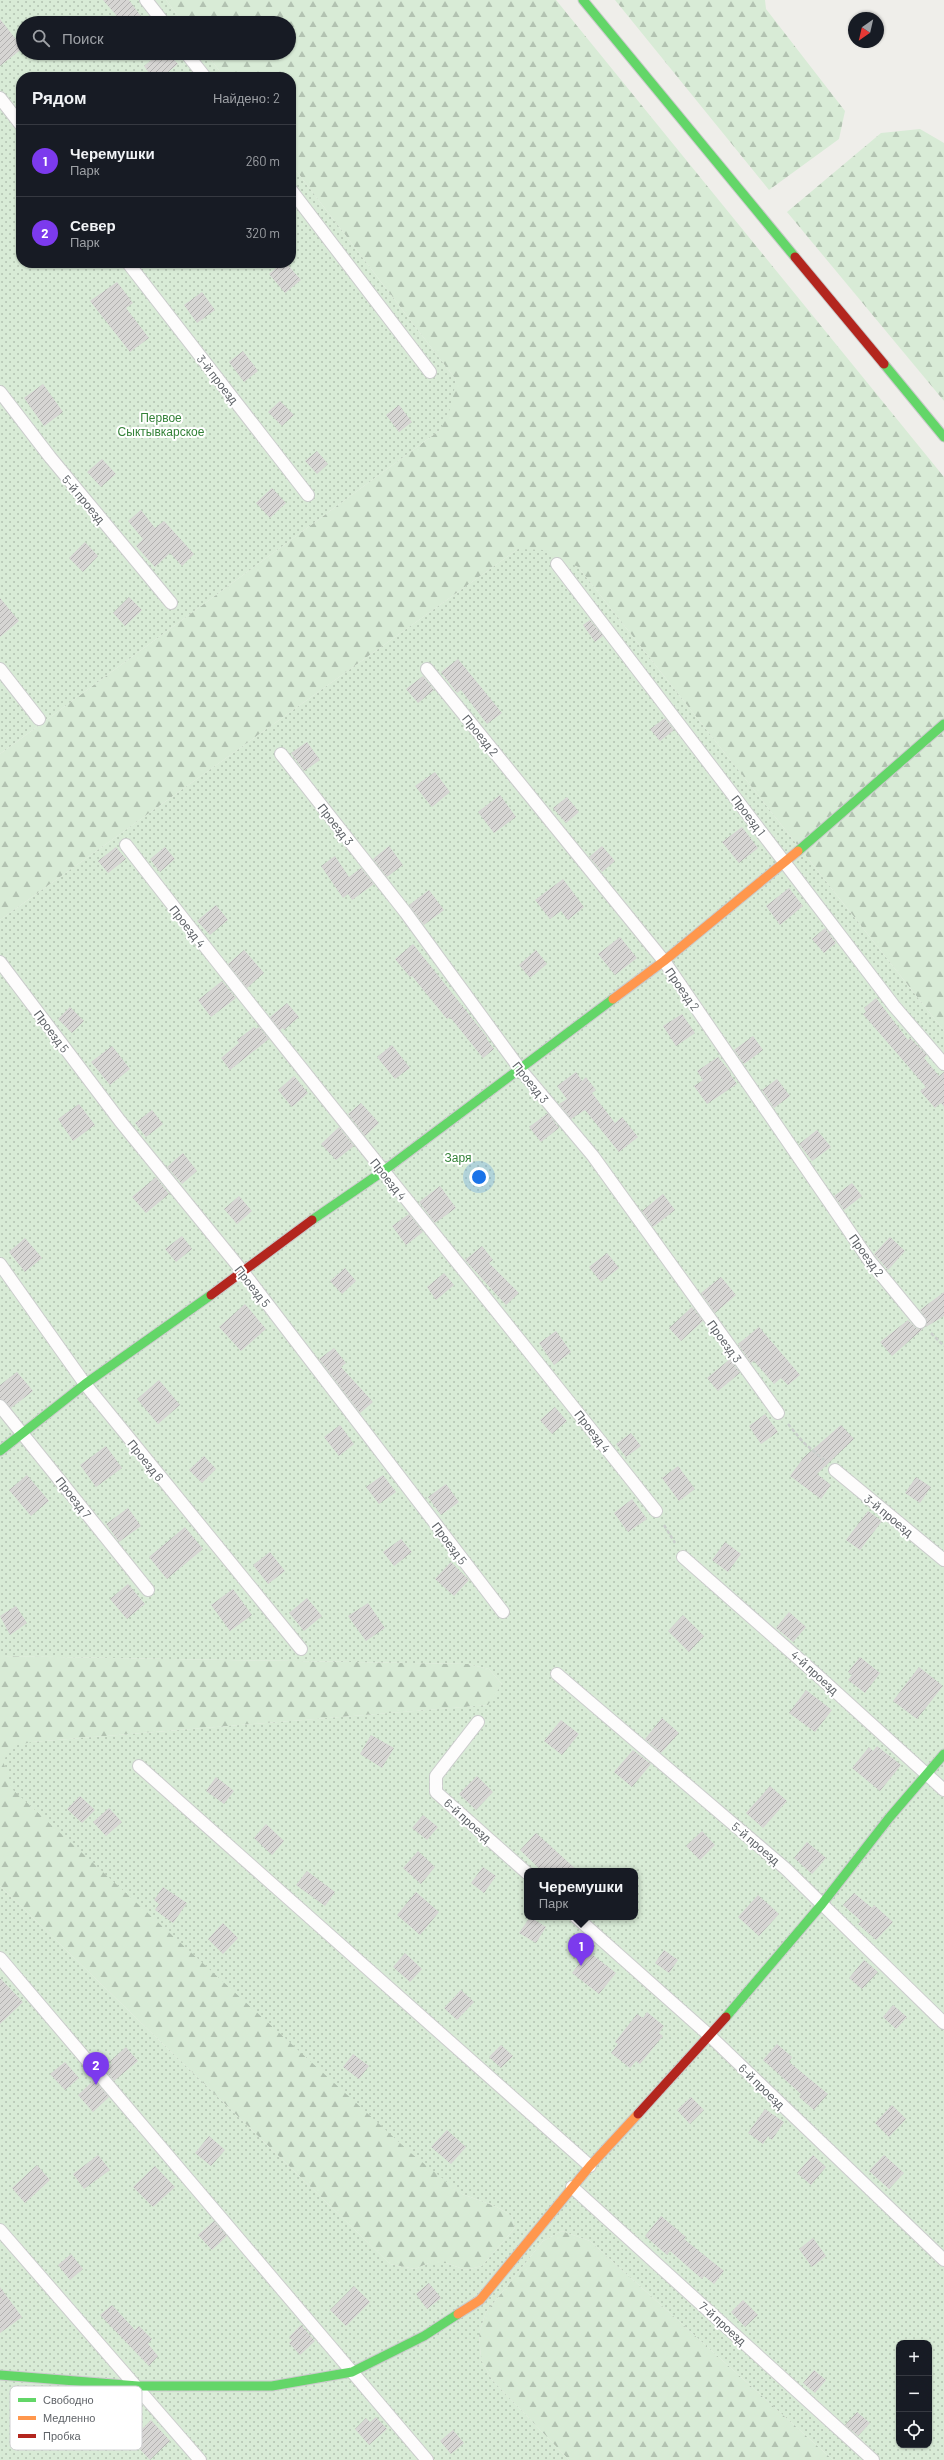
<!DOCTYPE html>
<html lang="ru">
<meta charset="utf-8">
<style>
:root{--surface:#171b24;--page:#242831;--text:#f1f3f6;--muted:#9ea1a6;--line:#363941;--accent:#7c3aed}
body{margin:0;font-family:Barlow,sans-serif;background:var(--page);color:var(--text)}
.controls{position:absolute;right:12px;bottom:12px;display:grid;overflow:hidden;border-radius:8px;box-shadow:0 1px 3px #0004}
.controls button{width:36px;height:36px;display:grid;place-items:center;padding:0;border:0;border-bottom:1px solid var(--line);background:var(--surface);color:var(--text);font:20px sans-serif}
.compass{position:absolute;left:848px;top:12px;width:36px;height:36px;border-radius:50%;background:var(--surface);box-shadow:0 1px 3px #0004;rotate:214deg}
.you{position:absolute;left:479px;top:1177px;width:14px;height:14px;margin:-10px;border:3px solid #fff;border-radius:50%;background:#1a73e8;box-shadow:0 0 0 6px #1a73e833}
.badge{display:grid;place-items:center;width:26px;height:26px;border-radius:50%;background:var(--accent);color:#fff;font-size:13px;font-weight:700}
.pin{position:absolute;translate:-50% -33px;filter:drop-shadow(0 1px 2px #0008)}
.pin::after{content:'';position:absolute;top:21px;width:14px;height:12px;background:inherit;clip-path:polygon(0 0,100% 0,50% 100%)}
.popup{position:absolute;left:524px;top:1868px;width:114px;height:52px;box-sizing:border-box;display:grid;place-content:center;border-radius:8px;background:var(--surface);filter:drop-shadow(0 1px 3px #0005);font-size:13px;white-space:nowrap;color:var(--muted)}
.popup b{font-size:15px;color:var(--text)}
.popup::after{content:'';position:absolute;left:50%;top:100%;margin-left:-8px;border:8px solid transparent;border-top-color:var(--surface)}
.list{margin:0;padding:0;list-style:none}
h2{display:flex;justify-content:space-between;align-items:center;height:52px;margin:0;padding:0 16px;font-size:17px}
h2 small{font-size:13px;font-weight:400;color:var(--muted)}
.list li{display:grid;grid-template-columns:26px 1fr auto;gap:12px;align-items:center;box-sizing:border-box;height:72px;padding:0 16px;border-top:1px solid var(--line)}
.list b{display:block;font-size:15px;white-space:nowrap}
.list p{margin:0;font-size:13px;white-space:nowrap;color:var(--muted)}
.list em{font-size:13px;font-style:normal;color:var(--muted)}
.icon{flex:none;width:22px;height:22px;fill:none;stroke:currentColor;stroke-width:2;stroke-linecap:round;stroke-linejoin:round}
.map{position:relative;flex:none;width:944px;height:2460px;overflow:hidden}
.search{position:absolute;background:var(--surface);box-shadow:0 1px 3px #0004;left:16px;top:16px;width:280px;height:44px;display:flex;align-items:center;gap:10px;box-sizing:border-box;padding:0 14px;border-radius:22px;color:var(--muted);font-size:15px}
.panel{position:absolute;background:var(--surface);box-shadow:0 1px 3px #0004;left:16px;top:72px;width:280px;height:196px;border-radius:16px}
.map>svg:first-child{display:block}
.forest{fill:url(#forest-firs)}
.garden{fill:url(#garden-dots);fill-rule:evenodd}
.building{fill:url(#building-hatch)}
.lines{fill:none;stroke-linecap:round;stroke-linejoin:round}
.lane-casing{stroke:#cbcccc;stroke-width:14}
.fast-casing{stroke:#cacacb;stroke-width:11}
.slow-casing{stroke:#cacacb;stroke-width:11}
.jam-casing{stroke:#cacacb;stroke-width:11}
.path{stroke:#cacfcc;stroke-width:2.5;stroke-dasharray:4 2;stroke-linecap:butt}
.lane{stroke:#fdfcfc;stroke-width:12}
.fast{stroke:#63d668;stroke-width:9}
.slow{stroke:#ff974d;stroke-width:9}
.jam{stroke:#b3261e;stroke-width:9}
.labels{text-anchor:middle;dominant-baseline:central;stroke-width:4;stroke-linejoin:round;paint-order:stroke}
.street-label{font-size:12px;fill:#5f6368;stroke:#fff}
.park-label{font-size:12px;fill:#348238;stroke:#fff}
.key{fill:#fff;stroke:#cfd0d2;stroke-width:1}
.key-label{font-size:11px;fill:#5f6368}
</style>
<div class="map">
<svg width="944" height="2460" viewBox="0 0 944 2460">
<defs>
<pattern id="forest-firs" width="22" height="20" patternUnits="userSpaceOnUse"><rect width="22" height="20" fill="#d8ebd6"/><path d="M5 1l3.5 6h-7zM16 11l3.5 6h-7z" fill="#b2c2b1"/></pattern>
<pattern id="garden-dots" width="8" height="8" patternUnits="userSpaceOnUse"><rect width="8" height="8" fill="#d8ebd6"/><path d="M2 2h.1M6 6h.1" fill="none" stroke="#b2c2b1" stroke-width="1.8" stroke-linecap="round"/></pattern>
<pattern id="building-hatch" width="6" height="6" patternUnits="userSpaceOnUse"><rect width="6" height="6" fill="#d6d5d3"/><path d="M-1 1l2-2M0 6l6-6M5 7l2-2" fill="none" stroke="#b1b0af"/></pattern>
</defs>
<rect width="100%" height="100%" fill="#efeeea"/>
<g class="forest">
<polygon points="166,0 556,0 944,477 944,1031 578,567 518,549 0,920 0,754 440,430 456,380 291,164 291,77 224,77 206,53 289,53 289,23 183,23"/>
<polygon points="615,0 765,0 766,9 845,111 839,139 769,190"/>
<polygon points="920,129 944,143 944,401 787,212 881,133"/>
<polygon points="0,1656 468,1664 489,1669 502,1684 489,1705 32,1742 462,2194 495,2206 512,2216 515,2228 482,2266 466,2270 446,2263 429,2263 415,2269 390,2264 0,1886"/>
<polygon points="562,2231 590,2241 833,2460 569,2460 492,2380 481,2360 479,2333 486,2312 543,2241"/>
</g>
<g class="garden">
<polygon points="0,0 166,0 183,23 23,23 23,53 206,53 224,77 21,77 21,263 291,263 291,164 456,380 451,407 440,430 0,754"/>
<path d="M518 549 543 550 578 567 944 1031V2460H833L590 2241 562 2231 543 2241 486 2312 479 2333 481 2360 492 2380 569 2460H0V1886L390 2264 415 2269 429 2263H446L466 2270 482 2266 515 2228 512 2216 495 2206 462 2194 412 2154 12 1789 3 1761 13 1746 32 1742 488 1705 502 1684 489 1669 468 1664 0 1656V920ZM527 1871H635V1917H527ZM899 2343H929V2445H899Z"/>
</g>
<g class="building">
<polygon points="103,0 129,0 146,23 123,23"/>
<polygon points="0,19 23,48 0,66"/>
<polygon points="160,53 168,53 178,64 162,77 152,77 144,66"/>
<polygon points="282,263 286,263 301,280 285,293 269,274"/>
<polygon points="117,282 133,303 126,308 149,338 130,352 90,301"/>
<polygon points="202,292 215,310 197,323 184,305"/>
<polygon points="243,351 258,371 244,382 229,362"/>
<polygon points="43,384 63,412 44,426 24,398"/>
<polygon points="280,401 294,415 282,426 268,412"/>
<polygon points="399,405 412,422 399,432 386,415"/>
<polygon points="317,451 328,464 317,474 305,461"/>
<polygon points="102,459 116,474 101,487 87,472"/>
<polygon points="272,488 286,503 270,518 256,503"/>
<polygon points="141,510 155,528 164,521 194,554 182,566 170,553 155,567 136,546 143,539 128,521"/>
<polygon points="85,542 98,556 83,572 69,558"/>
<polygon points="129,597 142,610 125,626 113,613"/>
<polygon points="0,598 19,621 0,637"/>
<polygon points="590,620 603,636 595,642 583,625"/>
<polygon points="458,659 502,713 487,724 461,690 457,693 441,672"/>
<polygon points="423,676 434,690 418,703 406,689"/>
<polygon points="665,718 674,730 660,741 650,729"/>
<polygon points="307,742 320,760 304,771 291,753"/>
<polygon points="435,772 450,792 432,807 415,786"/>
<polygon points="500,795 516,817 494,833 478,812"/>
<polygon points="567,797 579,812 566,823 553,808"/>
<polygon points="742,827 758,848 739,863 722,842"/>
<polygon points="389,846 403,865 387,877 373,859"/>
<polygon points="602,846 615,861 602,872 589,857"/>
<polygon points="116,847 126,859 108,873 98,861"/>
<polygon points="165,847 175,859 160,872 150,859"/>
<polygon points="335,856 349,877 361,868 374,884 352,900 348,894 343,898 321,866"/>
<polygon points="563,879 584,907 568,920 561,911 550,919 535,900"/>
<polygon points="789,888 803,906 780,925 766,906"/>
<polygon points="429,890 444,910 424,925 409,905"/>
<polygon points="216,905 228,920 210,935 197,921"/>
<polygon points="825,928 836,943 824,953 812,939"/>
<polygon points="620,937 637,958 615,975 598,954"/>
<polygon points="413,944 487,1037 486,1038 494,1049 483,1058 450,1017 447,1019 412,976 410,977 395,959"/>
<polygon points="244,950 264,973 247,988 228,964"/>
<polygon points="536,950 547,964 530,978 519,965"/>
<polygon points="222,981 236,998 211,1017 198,1000"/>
<polygon points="876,998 908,1040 910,1038 927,1055 924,1058 939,1076 944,1072 944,1107 941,1103 935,1108 920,1091 926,1087 863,1014 866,1012 864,1008"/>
<polygon points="287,1003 299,1017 284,1030 283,1028 280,1030 270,1017"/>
<polygon points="70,1007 84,1021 72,1033 58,1019"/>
<polygon points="682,1014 695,1033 676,1046 663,1026"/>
<polygon points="254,1027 256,1029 259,1027 269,1039 230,1070 221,1058 239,1043 237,1040"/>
<polygon points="753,1036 763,1050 744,1064 734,1050"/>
<polygon points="392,1045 410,1068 395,1079 377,1057"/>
<polygon points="112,1046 130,1069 110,1085 91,1062"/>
<polygon points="718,1057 731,1073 730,1074 737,1084 707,1104 694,1086 703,1080 697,1071"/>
<polygon points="576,1072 582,1081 586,1077 596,1090 592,1093 615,1123 622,1117 638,1137 619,1152 585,1110 571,1119 559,1104 567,1099 557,1086"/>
<polygon points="294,1076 308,1093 292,1107 278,1090"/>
<polygon points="777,1079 790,1096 774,1108 762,1090"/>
<polygon points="361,1103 379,1123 365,1136 348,1114"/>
<polygon points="79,1104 95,1125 73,1141 58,1119"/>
<polygon points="152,1110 163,1124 146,1137 135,1123"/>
<polygon points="548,1113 559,1128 541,1142 529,1127"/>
<polygon points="339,1127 354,1146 336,1160 321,1144"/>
<polygon points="817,1130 831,1147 812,1161 799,1144"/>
<polygon points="183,1153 197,1171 182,1184 167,1167"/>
<polygon points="156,1177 169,1194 146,1213 132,1197"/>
<polygon points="852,1183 862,1196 844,1210 834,1196"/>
<polygon points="440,1186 456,1208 435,1223 419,1202"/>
<polygon points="663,1194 675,1210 653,1227 642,1211"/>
<polygon points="239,1196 252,1211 237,1224 224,1209"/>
<polygon points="409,1214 423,1232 406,1245 392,1226"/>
<polygon points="182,1236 192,1249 176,1262 165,1249"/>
<polygon points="890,1237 905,1251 888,1270 874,1254"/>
<polygon points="25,1238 42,1258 25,1272 9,1252"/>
<polygon points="482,1246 493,1260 489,1263 519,1293 506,1305 465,1260"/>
<polygon points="607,1253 619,1268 601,1282 589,1267"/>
<polygon points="345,1268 356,1281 342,1294 330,1281"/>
<polygon points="444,1273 454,1285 436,1300 427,1287"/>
<polygon points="721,1277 736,1295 715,1313 701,1293"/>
<polygon points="944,1292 944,1316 926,1327 927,1320 920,1310"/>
<polygon points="245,1304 266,1329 241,1351 219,1327"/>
<polygon points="692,1307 703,1321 681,1341 669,1328"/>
<polygon points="908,1320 917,1329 924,1328 892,1356 880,1342"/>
<polygon points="759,1327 800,1375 788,1385 781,1378 774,1384 754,1361 751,1363 738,1344"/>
<polygon points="556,1331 571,1352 554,1365 539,1343"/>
<polygon points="334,1348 346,1363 341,1367 373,1402 360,1413 319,1359"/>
<polygon points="730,1359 740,1373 718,1391 707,1378"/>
<polygon points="17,1372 33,1391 11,1408 0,1399 0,1385"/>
<polygon points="159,1380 180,1405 158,1424 137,1399"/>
<polygon points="555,1407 567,1421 552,1434 540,1420"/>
<polygon points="765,1414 778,1432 761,1444 749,1426"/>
<polygon points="340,1425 354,1444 339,1456 324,1437"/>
<polygon points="841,1425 854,1439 817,1474 831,1485 821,1499 790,1476 804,1457"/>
<polygon points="631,1433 641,1446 626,1457 616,1444"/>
<polygon points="106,1446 122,1468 96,1487 80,1465"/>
<polygon points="204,1456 216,1469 202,1483 189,1470"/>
<polygon points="678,1466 695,1489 679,1501 662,1478"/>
<polygon points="27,1475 49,1501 31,1516 9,1490"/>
<polygon points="383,1475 396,1492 379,1504 366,1487"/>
<polygon points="916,1477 931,1487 920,1503 905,1493"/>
<polygon points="446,1484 459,1502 441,1515 428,1497"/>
<polygon points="632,1499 647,1519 628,1532 614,1513"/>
<polygon points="128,1508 141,1526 119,1542 106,1524"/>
<polygon points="868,1511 882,1521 860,1550 846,1540"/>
<polygon points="185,1527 203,1549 167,1579 149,1557"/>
<polygon points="401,1539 412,1552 394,1566 383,1552"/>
<polygon points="725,1542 741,1554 728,1572 712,1560"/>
<polygon points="270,1552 285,1571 268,1584 253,1565"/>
<polygon points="451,1562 469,1580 454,1596 435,1579"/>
<polygon points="128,1584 145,1604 127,1619 110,1599"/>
<polygon points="233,1589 252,1615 230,1631 211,1605"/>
<polygon points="307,1598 322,1616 304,1631 289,1613"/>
<polygon points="368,1603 385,1628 366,1641 348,1616"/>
<polygon points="16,1606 27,1623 10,1635 0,1616"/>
<polygon points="789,1612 806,1627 793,1642 776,1628"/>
<polygon points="683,1615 704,1636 689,1652 668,1631"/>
<polygon points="860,1657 880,1673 865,1693 848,1680 852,1675 848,1672"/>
<polygon points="919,1667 943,1686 917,1719 893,1701"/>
<polygon points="806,1690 832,1710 815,1732 789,1713"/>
<polygon points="662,1718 679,1733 661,1753 645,1739"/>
<polygon points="561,1720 579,1734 562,1755 544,1741"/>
<polygon points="371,1735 394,1748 382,1768 360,1754"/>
<polygon points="877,1746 901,1765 880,1791 852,1768 869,1747 873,1751"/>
<polygon points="633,1750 651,1764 632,1787 614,1772"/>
<polygon points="477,1776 493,1792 476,1810 459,1794"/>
<polygon points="216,1777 234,1791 224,1804 206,1791"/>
<polygon points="770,1786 787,1801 763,1828 746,1813"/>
<polygon points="80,1796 95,1810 82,1823 67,1809"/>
<polygon points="109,1808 122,1822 106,1836 93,1822"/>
<polygon points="423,1815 438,1827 427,1840 412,1828"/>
<polygon points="266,1824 284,1841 272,1855 254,1838"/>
<polygon points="702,1831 715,1845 700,1860 686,1846"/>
<polygon points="536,1833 578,1871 542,1871 520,1850"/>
<polygon points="807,1842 826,1858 812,1874 794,1858"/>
<polygon points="418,1851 435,1867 421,1884 403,1868"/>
<polygon points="483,1867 496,1876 484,1893 471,1883"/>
<polygon points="307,1871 335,1892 325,1906 296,1885"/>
<polygon points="163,1887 187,1903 173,1923 155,1910 159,1904 154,1900"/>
<polygon points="416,1892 439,1912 420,1935 397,1915"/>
<polygon points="854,1893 872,1908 874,1905 893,1922 876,1940 858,1924 861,1921 843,1905"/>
<polygon points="758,1895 779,1914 759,1936 738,1917"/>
<polygon points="530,1917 546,1927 536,1943 519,1933"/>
<polygon points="223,1923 238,1938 223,1954 208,1939"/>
<polygon points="664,1950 678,1960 669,1973 655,1963"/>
<polygon points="589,1952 616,1973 599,1994 572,1973"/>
<polygon points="405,1953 422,1969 410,1982 393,1967"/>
<polygon points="864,1960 878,1972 862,1989 849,1978"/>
<polygon points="0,1978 23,2002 0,2024"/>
<polygon points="461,1990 474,2002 457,2020 444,2008"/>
<polygon points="893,2005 907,2017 896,2029 883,2017"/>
<polygon points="647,2012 664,2026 659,2033 663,2036 640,2064 636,2061 630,2068 611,2053 618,2044 615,2042 637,2014 643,2018"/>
<polygon points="777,2044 792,2057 789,2062 828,2094 814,2110 799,2097 801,2094 763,2060"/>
<polygon points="501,2045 513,2056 501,2068 489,2057"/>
<polygon points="126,2047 138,2061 114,2081 105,2069 112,2063 110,2061"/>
<polygon points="353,2054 369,2066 359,2079 343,2067"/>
<polygon points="65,2062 79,2078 65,2090 50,2074"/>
<polygon points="94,2080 109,2097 93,2112 78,2095"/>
<polygon points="691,2097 704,2110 690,2124 677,2110"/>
<polygon points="892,2105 906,2119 889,2137 875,2123"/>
<polygon points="765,2109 784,2122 772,2140 768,2136 763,2144 748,2133"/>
<polygon points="447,2130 466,2147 451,2164 431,2147"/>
<polygon points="209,2136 225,2150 211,2166 195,2153"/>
<polygon points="98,2155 110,2170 84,2189 73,2174"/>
<polygon points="813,2155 826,2167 811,2185 797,2173"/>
<polygon points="884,2155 904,2173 889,2189 869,2171"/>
<polygon points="37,2165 50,2180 25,2203 12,2188"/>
<polygon points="155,2166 175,2187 153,2207 133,2187"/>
<polygon points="661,2216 686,2237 684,2239 724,2271 714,2284 704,2276 702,2279 670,2251 667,2255 645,2236"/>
<polygon points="214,2221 227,2236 212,2250 198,2235"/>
<polygon points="813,2238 826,2256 812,2267 799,2249"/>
<polygon points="71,2254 83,2269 70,2280 58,2265"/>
<polygon points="429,2283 441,2298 427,2309 416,2294"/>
<polygon points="354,2286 370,2302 346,2326 330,2310"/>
<polygon points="0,2287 22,2317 0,2333"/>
<polygon points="743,2300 758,2315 745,2327 731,2312"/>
<polygon points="112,2305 135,2330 139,2326 152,2339 148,2344 158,2356 149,2366 100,2315"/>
<polygon points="301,2325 315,2341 300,2355 289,2343 292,2340 289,2337"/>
<polygon points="814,2370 826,2380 815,2393 803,2383"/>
<polygon points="857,2412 870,2423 858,2436 845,2425"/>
<polygon points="376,2417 387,2429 369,2445 355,2429 366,2418 370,2422"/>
<polygon points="151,2420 170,2441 150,2460 131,2440"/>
<polygon points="453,2430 464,2443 451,2454 440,2441"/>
</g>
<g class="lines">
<defs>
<g id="lane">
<polyline points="146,0 164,23"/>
<polyline points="186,53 205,77"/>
<polyline points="0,98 21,125"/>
<polyline points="291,190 430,372"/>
<polyline points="128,263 308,495"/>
<polyline points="0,392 50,457 171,603"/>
<polyline points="557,564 894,1006 944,1064"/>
<polyline points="0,669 39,719"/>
<polyline points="427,669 664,961 869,1260 920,1322"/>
<polyline points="281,754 406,913 520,1069 593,1156 778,1413"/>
<path d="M126 845C299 1070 480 1288 656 1511"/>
<polyline points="0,962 120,1121 243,1272 503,1612"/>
<polyline points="0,1264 85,1384 301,1649"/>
<polyline points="0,1406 148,1590"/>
<polyline points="835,1470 944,1560"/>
<polyline points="683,1557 815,1673 944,1790"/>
<polyline points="557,1674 786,1869 944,2023"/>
<polyline points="478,1722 436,1776 436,1792 527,1873"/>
<polyline points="139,1766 590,2166"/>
<polyline points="576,1917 710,2036 944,2260"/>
<polyline points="0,1958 427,2460"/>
<polyline points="572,2187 873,2460"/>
<polyline points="0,2230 200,2460"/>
</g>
<g id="fast">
<polyline points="583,0 795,257"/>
<polyline points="884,364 944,437"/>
<polyline points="798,851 944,724"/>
<polyline points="312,1220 382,1172 613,999"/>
<polyline points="0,1451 85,1384 211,1295"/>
<polyline points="726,2017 822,1904 889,1818 944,1754"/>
<polyline points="0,2375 138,2386 272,2386 352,2372 424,2336 458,2314"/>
</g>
<g id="slow">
<polyline points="613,999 664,961 798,851"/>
<polyline points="458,2314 480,2300 590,2166 638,2114"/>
</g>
<g id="jam">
<polyline points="795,257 884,364"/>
<polyline points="211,1295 312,1220"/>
<polyline points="638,2114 726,2017"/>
</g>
</defs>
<use href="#lane" class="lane-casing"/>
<use href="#fast" class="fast-casing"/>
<use href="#slow" class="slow-casing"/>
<use href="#jam" class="jam-casing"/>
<g class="path">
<polyline points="931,1333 944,1346"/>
<polyline points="788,1424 803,1442 824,1460"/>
<polyline points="664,1525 675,1543"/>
</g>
<use href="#lane" class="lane"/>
<use href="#fast" class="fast"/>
<use href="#slow" class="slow"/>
<use href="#jam" class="jam"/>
</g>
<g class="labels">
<g class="street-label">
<text transform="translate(218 379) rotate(52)">3-й проезд</text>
<text transform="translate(84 499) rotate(50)">5-й проезд</text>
<text transform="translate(481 735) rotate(51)">Проезд 2</text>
<text transform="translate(749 815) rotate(53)">Проезд 1</text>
<text transform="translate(336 824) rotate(52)">Проезд 3</text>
<text transform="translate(188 926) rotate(52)">Проезд 4</text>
<text transform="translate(683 989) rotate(55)">Проезд 2</text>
<text transform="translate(52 1031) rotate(53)">Проезд 5</text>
<text transform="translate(531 1082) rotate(51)">Проезд 3</text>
<text transform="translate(389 1179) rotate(51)">Проезд 4</text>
<text transform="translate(867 1255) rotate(54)">Проезд 2</text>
<text transform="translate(253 1286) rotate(52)">Проезд 5</text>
<text transform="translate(725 1341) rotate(54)">Проезд 3</text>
<text transform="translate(593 1431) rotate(52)">Проезд 4</text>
<text transform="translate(146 1460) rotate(51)">Проезд 6</text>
<text transform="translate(74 1497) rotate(52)">Проезд 7</text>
<text transform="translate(889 1515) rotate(39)">3-й проезд</text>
<text transform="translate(450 1543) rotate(53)">Проезд 5</text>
<text transform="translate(815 1672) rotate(42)">4-й проезд</text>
<text transform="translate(468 1820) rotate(42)">6-й проезд</text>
<text transform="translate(756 1843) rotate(40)">5-й проезд</text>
<text transform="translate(762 2086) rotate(44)">6-й проезд</text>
<text transform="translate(723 2323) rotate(42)">7-й проезд</text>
</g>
<g class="park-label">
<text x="161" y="417">Первое<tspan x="161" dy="14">Сыктывкарское</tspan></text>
<text x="458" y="1157">Заря</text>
</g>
</g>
<rect x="10" y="2386" width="132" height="64" rx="6" class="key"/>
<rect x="18" y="2398" width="18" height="4" fill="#63d668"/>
<rect x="18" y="2416" width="18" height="4" fill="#ff974d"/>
<rect x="18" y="2434" width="18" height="4" fill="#b3261e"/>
<g class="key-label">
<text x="43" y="2404">Свободно</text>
<text x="43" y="2422">Медленно</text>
<text x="43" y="2440">Пробка</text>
</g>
</svg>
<div class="controls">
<button>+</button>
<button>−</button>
<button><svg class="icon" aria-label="locate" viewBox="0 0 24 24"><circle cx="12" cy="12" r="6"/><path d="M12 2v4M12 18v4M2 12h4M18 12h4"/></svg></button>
</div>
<svg class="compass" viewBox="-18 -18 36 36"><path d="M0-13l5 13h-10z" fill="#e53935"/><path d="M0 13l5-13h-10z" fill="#9ea1a6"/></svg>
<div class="you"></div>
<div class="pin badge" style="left:581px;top:1966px">1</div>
<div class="popup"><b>Черемушки</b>Парк</div>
<div class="pin badge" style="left:96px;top:2085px">2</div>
<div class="search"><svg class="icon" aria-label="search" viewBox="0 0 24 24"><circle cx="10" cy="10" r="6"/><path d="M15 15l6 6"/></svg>Поиск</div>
<section class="panel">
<h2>Рядом<small>Найдено: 2</small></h2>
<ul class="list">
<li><span class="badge">1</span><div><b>Черемушки</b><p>Парк</p></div><em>260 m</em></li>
<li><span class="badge">2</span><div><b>Север</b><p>Парк</p></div><em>320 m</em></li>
</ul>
</section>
</div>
